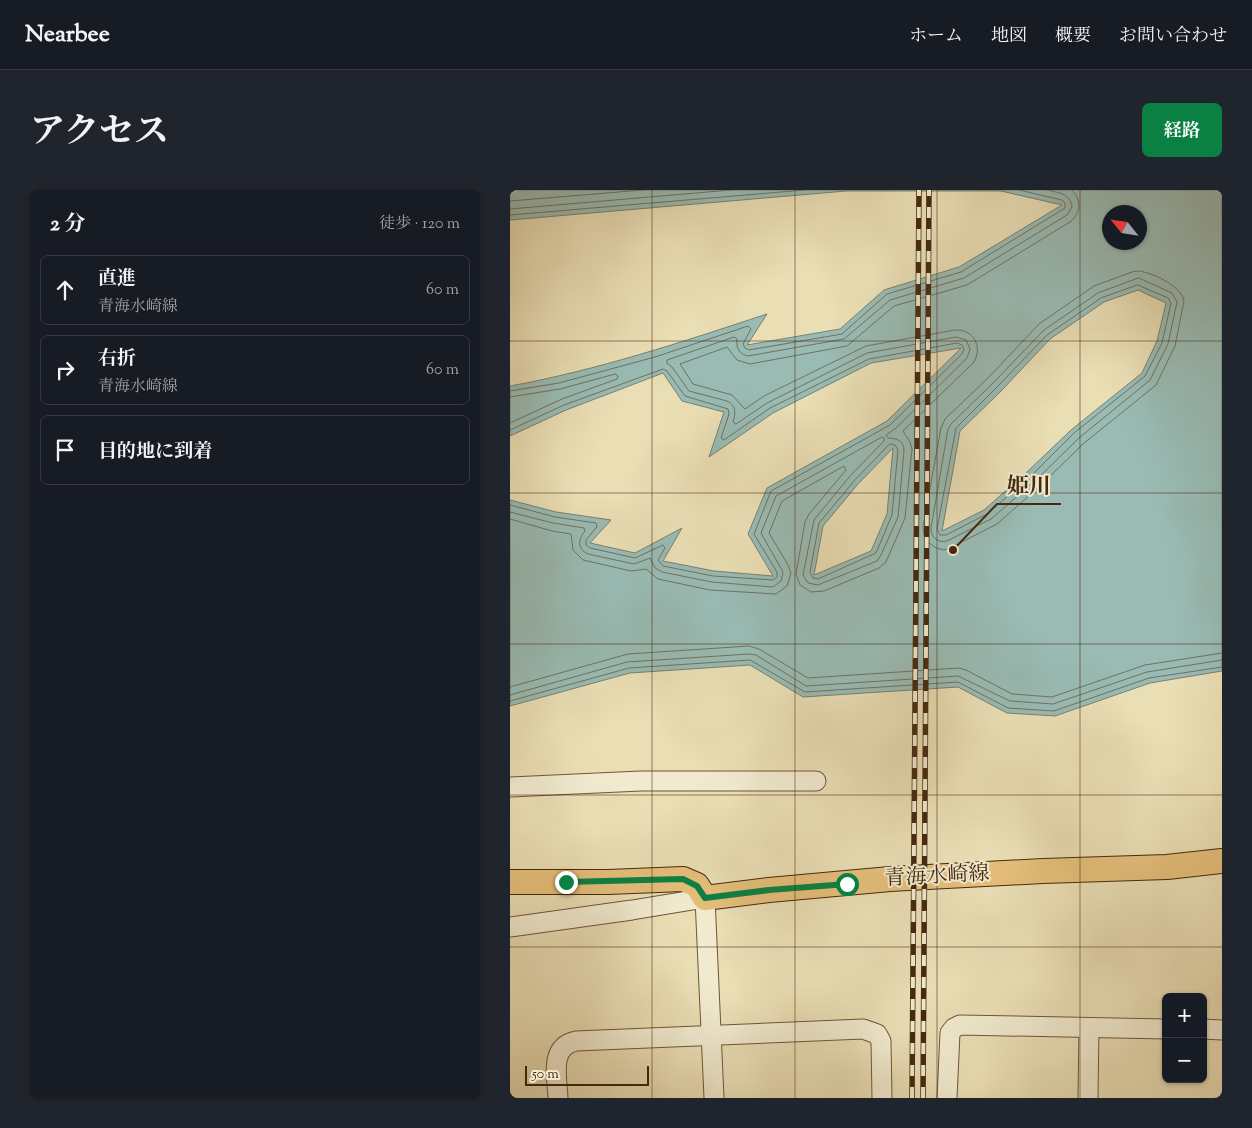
<!DOCTYPE html>
<html lang="ja">
<meta charset="utf-8">
<style>
:root{--surface:#171b24;--page:#20242c;--text:#f1f3f6;--muted:#9ea1a6;--line:#363941;--accent:#0b8043}
body{margin:0;font-family:"Sorts Mill Goudy","Noto Serif JP",serif;background:var(--page);color:var(--text)}
.controls{position:absolute;right:15px;bottom:15px;display:grid;overflow:hidden;border-radius:8px;box-shadow:0 1px 4px #0004}
.controls button{width:45px;height:45px;display:grid;place-items:center;padding:0;border:0;border-bottom:1px solid var(--line);background:var(--surface);color:var(--text);font:25px sans-serif}
.compass{position:absolute;left:592px;top:15px;width:45px;height:45px;border-radius:50%;background:var(--surface);box-shadow:0 1px 4px #0004;rotate:300deg}
.scale{position:absolute;left:15px;bottom:12px;width:124px;box-sizing:border-box;padding-left:5px;border:2px solid #45290d;border-top:0;font-size:14px;line-height:18px;white-space:nowrap;color:#45290d;-webkit-text-stroke:4px #f1eacf;paint-order:stroke}
.stop{position:absolute;width:15px;height:15px;margin:-11px;border:4px solid #0b8043;border-radius:50%;background:#fff}
.stop.end{background:#0b8043;border-color:#fff;box-shadow:0 1px 5px #0008}
.list{margin:0;padding:0;list-style:none}
h2{display:flex;justify-content:space-between;align-items:center;height:65px;margin:0;padding:0 20px;font-size:21px}
h2 small{font-size:16px;font-weight:400;color:var(--muted)}
.list li{display:grid;grid-template-columns:32px 1fr auto;gap:15px;align-items:center;box-sizing:border-box;height:70px;margin:0 10px 10px;padding:0 10px;border:1px solid var(--line);border-radius:8px}
.list b{display:block;font-size:19px;white-space:nowrap}
.list p{margin:0;font-size:16px;white-space:nowrap;color:var(--muted)}
.list em{font-size:16px;font-style:normal;color:var(--muted)}
.icon{flex:none;width:28px;height:28px;fill:none;stroke:currentColor;stroke-width:2;stroke-linecap:round;stroke-linejoin:round}
.map{position:relative;flex:none;width:712px;height:908px;overflow:hidden;border-radius:8px}
header{display:flex;align-items:center;gap:30px;box-sizing:border-box;height:70px;padding:0 25px;background:var(--surface);border-bottom:1px solid var(--line)}
header strong{font-size:24px}
nav{display:flex;gap:28px;margin-inline-start:auto;font-size:18px}
.intro{display:flex;align-items:center;justify-content:space-between;box-sizing:border-box;height:120px;padding:0 30px}
h1{margin:0;font-size:35px}
.button{padding:12px 22px;border-radius:8px;background:var(--accent);color:#fff;font-size:18px;font-weight:700}
main{display:flex;gap:30px;padding:0 30px}
aside{flex:1;background:var(--surface);border-radius:8px;box-shadow:0 1px 4px #0004}
.map>svg:first-child{display:block}
.water{fill:#99bbb4;stroke:#778171;fill-rule:evenodd}
.lines{fill:none;stroke-linecap:round;stroke-linejoin:round}
.shore{stroke:#6f7260;stroke-width:1}
.minor-casing{stroke:#6e5637;stroke-width:21}
.major-casing{stroke:#45290d;stroke-width:26}
.minor{stroke:#f1eacf;stroke-width:19}
.major{stroke:#e5bf7a;stroke-width:24}
.rail-casing{stroke:#45290d;stroke-width:5.5}
.rail{stroke:#f1eacf;stroke-width:4;stroke-dasharray:11;stroke-linecap:butt}
.route{stroke:#0b8043;stroke-width:6}
.grid{fill:none;stroke:#45290d;stroke-width:1;stroke-opacity:0.55}
.labels{text-anchor:middle;dominant-baseline:central;stroke-width:4;stroke-linejoin:round;paint-order:stroke}
.street-label{font-size:21px;fill:#45290d;stroke:#f1eacf}
.leader{fill:none;stroke:#45290d;stroke-width:2}
.callout-dot{fill:#45290d;stroke:#f1eacf;stroke-width:2}
.callout-label{font-size:22px;text-anchor:middle;font-weight:bold;fill:#45290d;stroke:#f1eacf;stroke-width:4;stroke-linejoin:round;paint-order:stroke}
</style>
<header>
<strong>Nearbee</strong>
<nav><a>ホーム</a><a>地図</a><a>概要</a><a>お問い合わせ</a></nav>
</header>
<div class="intro"><h1>アクセス</h1><a class="button">経路</a></div>
<main>
<aside>
<h2>2 分<small>徒歩 · 120 m</small></h2>
<ul class="list">
<li><svg class="icon" aria-label="ahead" viewBox="0 0 24 24"><path d="M12 20V5M6 11l6-6 6 6"/></svg><div><b>直進</b><p>青海水崎線</p></div><em>60 m</em></li>
<li><svg class="icon" aria-label="right" viewBox="0 0 24 24"><path d="M7 20v-9h11M14 6l5 5-5 5"/></svg><div><b>右折</b><p>青海水崎線</p></div><em>60 m</em></li>
<li><svg class="icon" aria-label="arrive" viewBox="0 0 24 24"><path d="M6 21V4h12l-3 4 3 4H6"/></svg><div><b>目的地に到着</b></div></li>
</ul>
</aside>
<div class="map">
<svg width="712" height="908" viewBox="0 0 712 908">
<rect width="100%" height="100%" fill="#eadeb5"/>
<filter id="stains"><feTurbulence type="fractalNoise" baseFrequency=".004" numOctaves="4"/><feColorMatrix values="0 0 0 0 .2 0 0 0 0 .09 0 0 0 0 .02 0 0 0 .5 -.17"/></filter>
<radialGradient id="worn" r=".72"><stop offset=".6" stop-color="#630" stop-opacity="0"/><stop offset="1" stop-color="#630" stop-opacity=".3"/></radialGradient>
<path class="water" d="M0 0H712V481L640 493 545 526 497 523 448 497 293 507 240 475 120 483 0 516V310L46 322 101 330 80 353 125 363 172 338 153 371 204 381 263 386 238 344 257 298 377 231 451 158 361 173 263 223 199 267 214 222 172 211 153 183 56 220 0 246V196C88 180 172 152 257 124L237 155 330 139 374 100 449 77 552 15 491 1H336L0 30ZM600 22H630V52H600ZM628 100 656 113 647 151 632 183 561 240 517 282 474 320 432 341 450 241 492 200 540 149 594 112ZM383 258 377 324 361 361 304 385 313 336 348 294Z"/>
<g class="lines">
<g class="shore">
<polyline points="0,11 133,0"/>
<polyline points="0,19 221,0"/>
<polyline points="0,25 295,0"/>
<path d="M630 81C645 84 671 96 674 111L665 156 646 195 573 254 530 296 487 334 442 357 434 360 426 358 419 353 414 345 413 337 431 238 435 229 479 187 529 134 584 96 622 82Z"/>
<path d="M629 88 662 103 667 112 658 154 640 190 569 248 525 291 481 329 437 351C428 353 421 348 421 338L438 239 441 234 484 192 534 140 588 103Z"/>
<polygon points="628,95 658,108 661,113 652,153 635,186 564,243 521,286 477,324 436,345 430,345 427,339 446,238 488,196 537,145 591,108"/>
<polyline points="0,201 49,193 145,167 238,136 241,139 233,154 235,158 239,160 332,144 377,104 451,82 555,18 555,13 552,10 509,0"/>
<polyline points="0,207 50,199 105,184 108,186 107,189 52,209 0,233"/>
<polyline points="0,240 54,215 153,179 157,181 175,206 218,219 219,224 211,248 214,250 260,218 359,169 447,153 452,155 454,159 452,164 380,235 261,301 244,344 267,382 267,387 263,390 203,386 153,376 148,370 155,358 153,355 125,368 80,358 76,355 76,350 87,337 86,333 45,327 0,315"/>
<polygon points="380,254 385,255 388,260 382,325 366,363 308,389 303,388 300,382 309,333 345,290"/>
<path d="M0 322 43 333 74 338 75 341C68 349 67 359 78 364L124 374 140 368 145 378 152 382 202 392 263 397 271 391 273 382 251 343 266 306 372 247 374 248V251L340 286 304 330 293 385 298 393 308 395 367 371 371 365 388 327 394 261C394 251 387 248 378 248L376 245 385 239 457 168 460 159 456 150 446 147 357 163 257 213 226 234 223 232C226 223 226 215 217 211L179 201 162 177 157 173V170L224 147 227 149C226 158 229 164 238 166L334 149 380 110 454 88 557 25 562 17C560 3 549 3 537 0"/>
<path d="M0 329 42 341 61 344 63 360 73 370 121 381 136 379 148 389 200 400 266 404 277 396 281 383 278 375 259 343 272 311 334 276 336 280 299 324 295 332 286 384 290 395 301 402 314 401 369 378 376 372 395 328 402 259 400 252 393 241 464 172C473 156 463 139 445 140L356 156 254 206 235 219 222 205 183 194 170 174 217 157 227 170 240 174 337 156 384 116 457 95 560 32C571 23 572 10 562 0"/>
<polyline points="0,497 118,464 239,456 249,459 298,488 449,478 456,480 502,504 542,507 635,475 712,463"/>
<polyline points="0,505 117,472 239,464 246,465 296,496 448,486 500,511 543,514 637,482 712,470"/>
<polyline points="0,511 119,478 240,470 295,502 448,492 498,518 544,521 639,488 712,477"/>
</g>
<defs>
<g id="minor">
<polyline points="0,597 131,591 306,591"/>
<polyline points="0,737 122,720 195,708 204,908"/>
<polyline points="693,839 712,840"/>
<path d="M48 908C47 886 39 857 66 851L353 839 367 844 371 851 372 908"/>
<polyline points="437,908 440,843 444,838 450,835 656,839"/>
<polyline points="578,908 579,838"/>
</g>
<polyline id="major" points="0,692 98,692 173,689 187,695 195,708 259,700 380,689 533,681 657,677 712,671"/>
</defs>
<use href="#minor" class="minor-casing"/>
<use href="#major" class="major-casing"/>
<use href="#minor" class="minor"/>
<use href="#major" class="major"/>
<defs>
<g id="rail">
<polyline points="402,908 409,0"/>
<polyline points="413,908 419,0"/>
</g>
</defs>
<use href="#rail" class="rail-casing"/>
<use href="#rail" class="rail"/>
</g>
<g class="lines">
<polyline class="route" points="56,692 173,689 187,696 195,708 259,700 337,694"/>
</g>
<path class="grid" d="M142 0V908M285 0V908M427 0V908M570 0V908M0 151H712M0 303H712M0 454H712M0 605H712M0 757H712"/>
<g class="labels">
<g class="street-label">
<text transform="translate(427 687) rotate(-3)">青海水崎線</text>
</g>
</g>
<path class="leader" d="M443 360L487 314H551"/>
<circle class="callout-dot" cx="443" cy="360" r="5"/>
<g class="callout-label">
<text x="519" y="303">姫川</text>
</g>
<rect width="100%" height="100%" filter="url(#stains)"/>
<rect width="100%" height="100%" fill="url(#worn)"/>
</svg>
<div class="controls">
<button>+</button>
<button>−</button>
</div>
<svg class="compass" viewBox="-18 -18 36 36"><path d="M0-13l5 13h-10z" fill="#e53935"/><path d="M0 13l5-13h-10z" fill="#9ea1a6"/></svg>
<div class="scale">50 m</div>
<div class="stop" style="left:337px;top:694px"></div>
<div class="stop end" style="left:56px;top:692px"></div>
</div>
</main>
